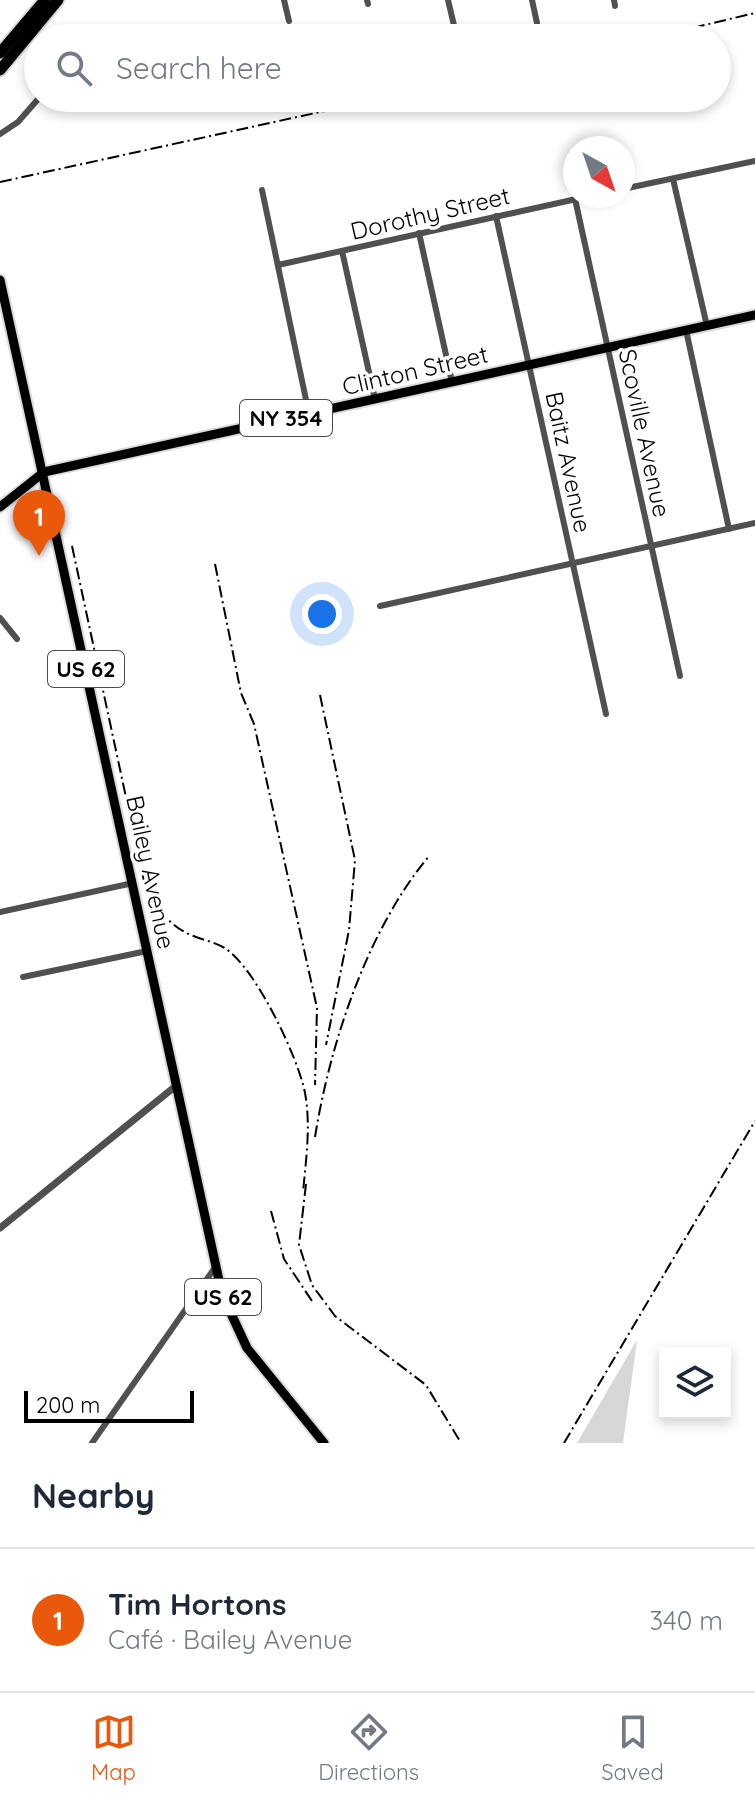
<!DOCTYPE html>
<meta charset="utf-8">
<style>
:root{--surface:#fff;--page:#f2f2f3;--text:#1f2937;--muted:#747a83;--line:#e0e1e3;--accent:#ea580c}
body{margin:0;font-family:Quicksand,sans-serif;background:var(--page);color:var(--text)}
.controls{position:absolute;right:24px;bottom:24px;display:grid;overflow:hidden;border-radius:0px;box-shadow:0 4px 12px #0003}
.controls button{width:72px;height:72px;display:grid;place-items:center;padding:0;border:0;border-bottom:2px solid var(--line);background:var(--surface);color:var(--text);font:40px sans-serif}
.compass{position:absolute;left:563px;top:136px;width:72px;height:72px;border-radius:50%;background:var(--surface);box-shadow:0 4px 12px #0003;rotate:140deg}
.scale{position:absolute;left:24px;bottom:20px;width:170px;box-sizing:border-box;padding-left:8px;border:4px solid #000;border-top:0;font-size:22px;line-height:28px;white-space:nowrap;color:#000;-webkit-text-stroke:6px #fff;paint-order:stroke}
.you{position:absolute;left:322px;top:614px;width:28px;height:28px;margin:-20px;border:6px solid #fff;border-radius:50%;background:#1a73e8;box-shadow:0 0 0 12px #1a73e833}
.badge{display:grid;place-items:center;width:52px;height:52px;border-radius:50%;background:var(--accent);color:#fff;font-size:26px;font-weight:700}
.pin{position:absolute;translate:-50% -66px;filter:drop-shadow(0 2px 4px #0008)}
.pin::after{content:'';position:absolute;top:42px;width:28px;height:24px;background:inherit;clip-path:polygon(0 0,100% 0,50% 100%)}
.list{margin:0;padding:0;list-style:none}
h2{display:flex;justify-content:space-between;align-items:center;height:104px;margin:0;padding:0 32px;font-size:34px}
h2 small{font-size:26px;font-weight:400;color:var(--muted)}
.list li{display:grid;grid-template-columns:52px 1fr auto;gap:24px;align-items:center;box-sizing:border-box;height:144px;padding:0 32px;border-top:2px solid var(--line)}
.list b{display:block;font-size:30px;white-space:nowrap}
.list p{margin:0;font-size:26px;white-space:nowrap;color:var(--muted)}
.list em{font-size:26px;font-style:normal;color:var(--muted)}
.icon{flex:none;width:44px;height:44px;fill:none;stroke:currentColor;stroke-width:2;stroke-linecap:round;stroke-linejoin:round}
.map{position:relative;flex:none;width:755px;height:1443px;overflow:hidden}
.search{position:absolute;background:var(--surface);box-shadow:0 4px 12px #0003;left:24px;right:24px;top:24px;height:88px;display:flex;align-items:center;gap:20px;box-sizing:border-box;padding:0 28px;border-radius:44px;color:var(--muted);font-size:30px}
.sheet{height:248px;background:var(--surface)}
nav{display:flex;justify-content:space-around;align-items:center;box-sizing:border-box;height:112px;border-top:2px solid var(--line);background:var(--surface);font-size:22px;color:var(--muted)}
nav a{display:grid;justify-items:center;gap:4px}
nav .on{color:var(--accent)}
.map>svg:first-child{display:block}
.green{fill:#d7d7d7}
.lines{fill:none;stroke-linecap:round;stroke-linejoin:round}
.primary-casing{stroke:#dbdbdb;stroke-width:13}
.motorway-casing{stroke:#dbdbdb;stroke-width:15}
.minor{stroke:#505050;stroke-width:6}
.tertiary{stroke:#505050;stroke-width:7}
.primary{stroke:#000;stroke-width:9}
.motorway{stroke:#000;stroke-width:11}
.rail{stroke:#000;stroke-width:2;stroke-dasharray:12 4 2 4;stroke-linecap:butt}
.labels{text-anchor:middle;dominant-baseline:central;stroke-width:7;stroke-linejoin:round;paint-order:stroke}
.shield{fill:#fff;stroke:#4c4c4c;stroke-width:2}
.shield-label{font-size:22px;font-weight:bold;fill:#000}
.street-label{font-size:24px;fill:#000;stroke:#fff}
</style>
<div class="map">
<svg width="755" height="1443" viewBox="0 0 755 1443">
<rect width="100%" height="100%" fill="#fff"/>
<polygon class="green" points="637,1340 623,1443 577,1443"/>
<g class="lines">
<defs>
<g id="primary">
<polyline points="0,280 222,1294 247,1348 324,1443"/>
<polyline points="0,507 44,472 755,315"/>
</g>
<g id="motorway">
<polyline points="0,53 45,0"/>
<polyline points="0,70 58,0"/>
</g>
</defs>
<use href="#primary" class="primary-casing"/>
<use href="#motorway" class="motorway-casing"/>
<g class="minor">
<polyline points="284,0 289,21"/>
<polyline points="367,0 368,4"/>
<polyline points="448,0 457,38"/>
<polyline points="532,0 537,23"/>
<polyline points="614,0 615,6"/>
<polyline points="0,134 18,122 39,98"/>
<polyline points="673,179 707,326"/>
<polyline points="623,189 755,161"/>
<polyline points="262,190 309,414"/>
<polyline points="575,199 680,676"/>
<polyline points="496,216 606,714"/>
<polyline points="419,233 452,382"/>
<polyline points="342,251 375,399"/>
<polyline points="278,265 590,196"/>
<polyline points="686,330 729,529"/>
<polyline points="380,606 755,523"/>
<polyline points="0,618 17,639"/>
<polyline points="0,912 133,883"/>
<polyline points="23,977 147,951"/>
<polyline points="92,1443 216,1266"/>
</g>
<polyline class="tertiary" points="0,1228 177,1085"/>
<use href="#primary" class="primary"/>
<use href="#motorway" class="motorway"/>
<g class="rail">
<polyline points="650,38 755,13"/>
<polyline points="0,182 384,98"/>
<path d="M72 546 144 881C154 904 167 925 191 935 202 940 216 942 226 949 256 969 298 1057 305 1093 311 1125 306 1160 303 1192"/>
<polyline points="215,564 241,693 254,724 317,1008 315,1085"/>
<polyline points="320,695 355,860 349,930 326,1045"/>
<path d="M315 1137C330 1043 368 928 430 855"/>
<polyline points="306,1184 299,1245 312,1285 335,1316 426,1385 461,1443"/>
<polyline points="271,1211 284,1259 314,1304"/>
<polyline points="564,1443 755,1121"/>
</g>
</g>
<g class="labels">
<g class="shield">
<rect x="240" y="400" width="92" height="36" rx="6"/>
<rect x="48" y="651" width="76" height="36" rx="6"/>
<rect x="185" y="1279" width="76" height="36" rx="6"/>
</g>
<g class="shield-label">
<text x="286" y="418">NY 354</text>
<text x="86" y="669">US 62</text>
<text x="223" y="1297">US 62</text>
</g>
<g class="street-label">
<text transform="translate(430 213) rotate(-13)">Dorothy Street</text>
<text transform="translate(415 370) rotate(-13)">Clinton Street</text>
<text transform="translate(645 433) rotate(78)">Scoville Avenue</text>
<text transform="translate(569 462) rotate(78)">Baitz Avenue</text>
<text transform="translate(151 872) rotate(78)">Bailey Avenue</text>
</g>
</g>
</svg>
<div class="controls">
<button><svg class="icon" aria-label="layers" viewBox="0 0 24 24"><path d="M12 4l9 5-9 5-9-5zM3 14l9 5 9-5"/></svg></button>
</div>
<svg class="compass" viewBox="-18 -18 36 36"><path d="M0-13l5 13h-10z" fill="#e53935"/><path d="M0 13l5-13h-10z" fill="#747a83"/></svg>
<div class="scale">200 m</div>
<div class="you"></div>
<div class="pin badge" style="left:39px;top:556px">1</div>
<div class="search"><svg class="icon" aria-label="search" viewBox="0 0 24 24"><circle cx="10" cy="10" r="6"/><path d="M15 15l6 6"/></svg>Search here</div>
</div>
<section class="sheet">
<h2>Nearby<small></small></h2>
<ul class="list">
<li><span class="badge">1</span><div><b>Tim Hortons</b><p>Café · Bailey Avenue</p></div><em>340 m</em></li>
</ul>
</section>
<nav>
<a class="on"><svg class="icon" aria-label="map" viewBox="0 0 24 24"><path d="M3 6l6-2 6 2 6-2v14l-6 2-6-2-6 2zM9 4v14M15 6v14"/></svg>Map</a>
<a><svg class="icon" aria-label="directions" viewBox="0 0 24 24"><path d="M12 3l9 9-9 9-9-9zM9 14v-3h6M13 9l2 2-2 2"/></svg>Directions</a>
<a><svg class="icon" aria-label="saved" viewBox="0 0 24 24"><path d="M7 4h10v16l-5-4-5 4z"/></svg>Saved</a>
</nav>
